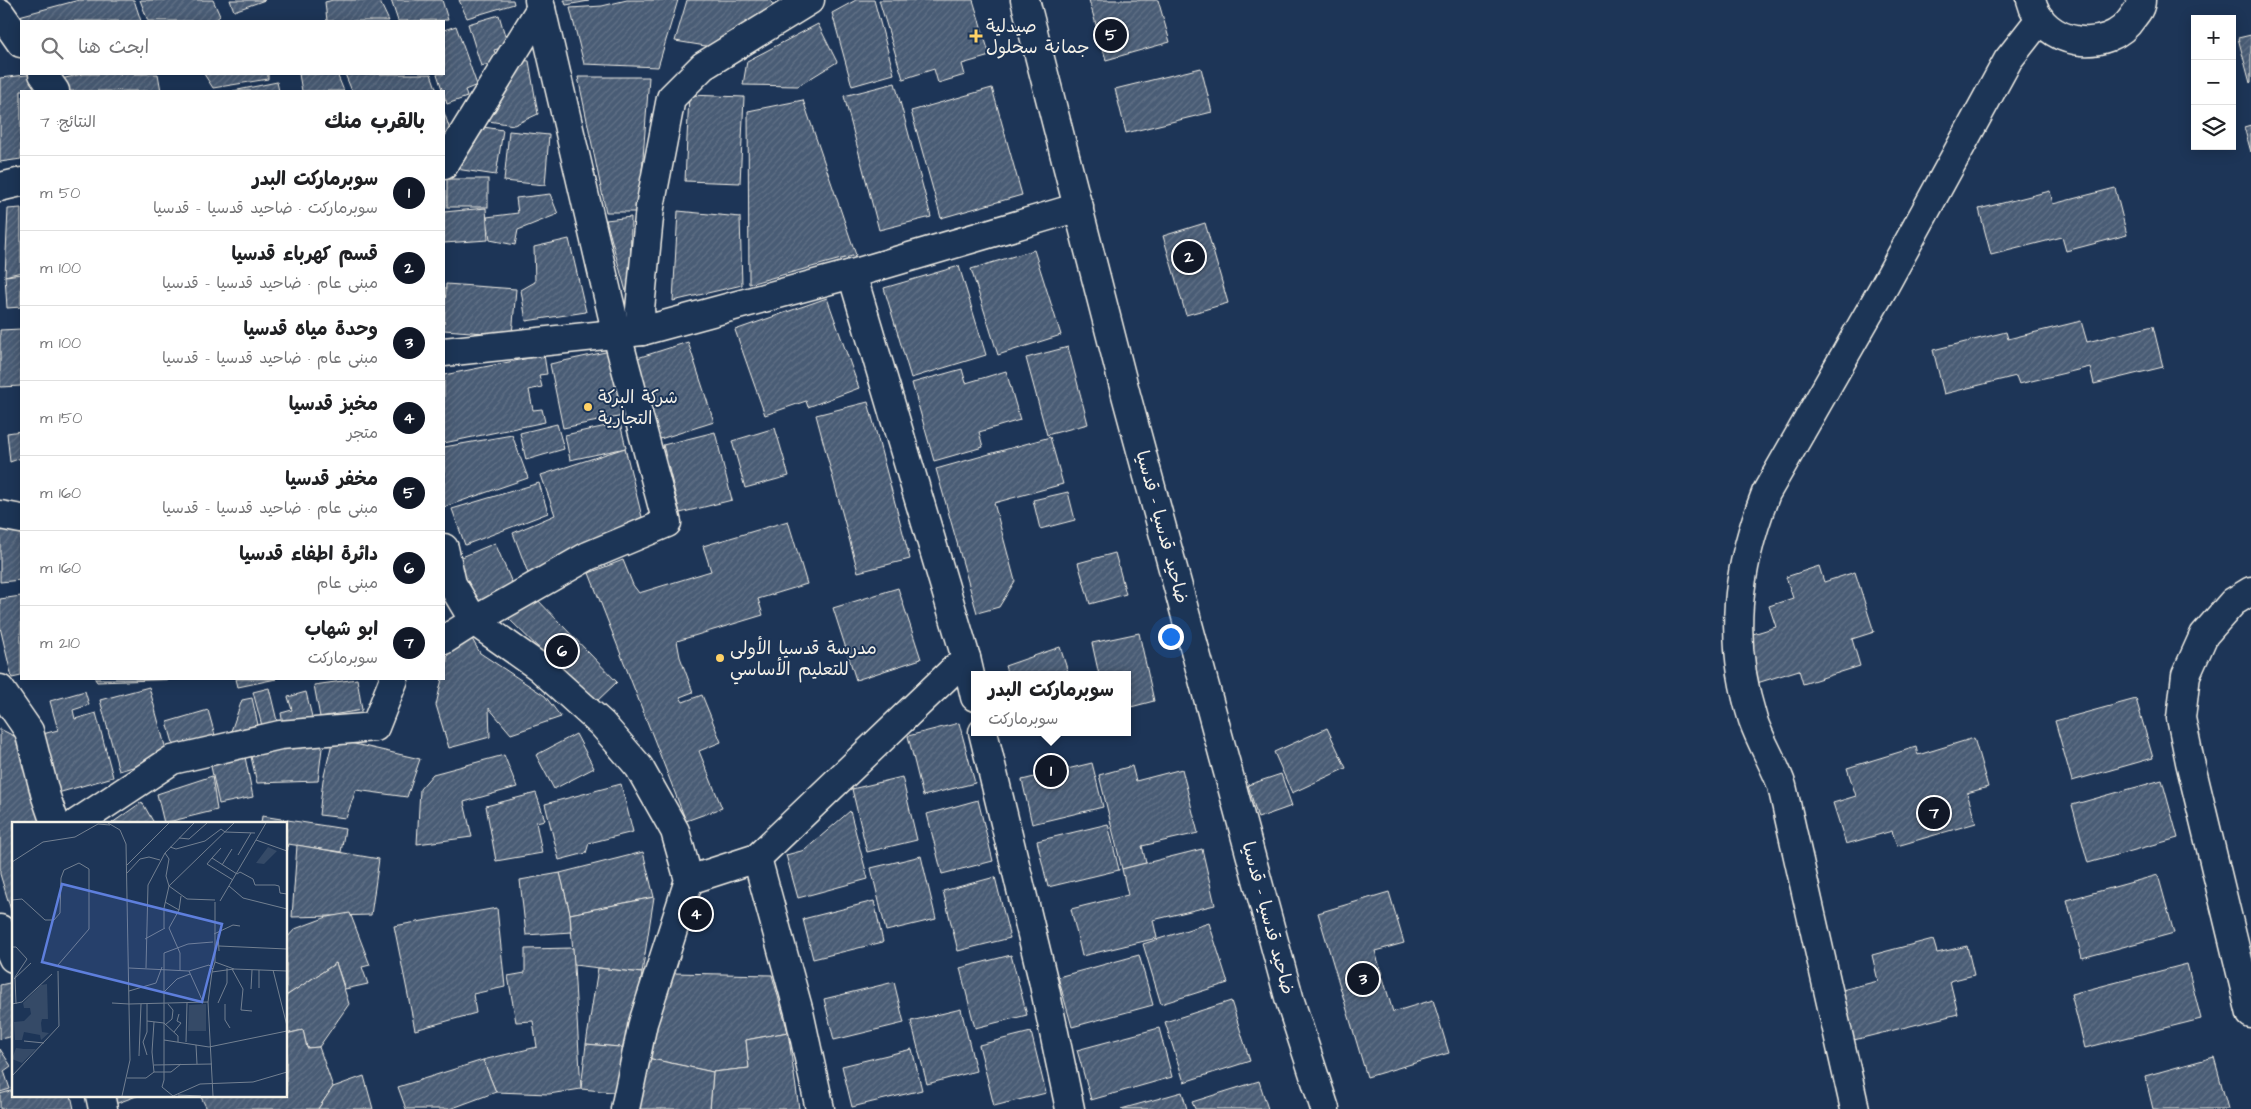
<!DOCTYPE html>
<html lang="ar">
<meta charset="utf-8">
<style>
:root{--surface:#fff;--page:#f2f2f2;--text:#202124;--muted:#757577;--line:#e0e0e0;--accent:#111827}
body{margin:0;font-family:"Architects Daughter","Playpen Sans Arabic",sans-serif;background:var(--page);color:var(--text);direction:rtl}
.controls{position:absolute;right:15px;top:15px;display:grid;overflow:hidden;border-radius:0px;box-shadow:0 2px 12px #0003}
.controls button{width:45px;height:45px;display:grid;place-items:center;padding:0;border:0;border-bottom:1px solid var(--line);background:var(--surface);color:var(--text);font:25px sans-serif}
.you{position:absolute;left:1170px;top:636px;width:18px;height:18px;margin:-12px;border:4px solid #fff;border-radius:50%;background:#1a73e8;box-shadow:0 0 0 8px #1a73e833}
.badge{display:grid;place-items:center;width:32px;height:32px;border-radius:50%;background:var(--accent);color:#fff;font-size:16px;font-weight:700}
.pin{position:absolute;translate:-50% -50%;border:2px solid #fff;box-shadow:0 1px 5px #0006}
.popup{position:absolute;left:971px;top:671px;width:160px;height:65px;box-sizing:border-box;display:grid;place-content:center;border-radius:0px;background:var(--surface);filter:drop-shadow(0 1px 4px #0005);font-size:16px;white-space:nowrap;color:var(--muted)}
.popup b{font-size:19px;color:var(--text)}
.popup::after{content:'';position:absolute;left:50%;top:100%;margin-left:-10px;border:10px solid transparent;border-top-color:var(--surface)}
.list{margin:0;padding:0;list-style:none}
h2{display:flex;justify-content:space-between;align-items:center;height:65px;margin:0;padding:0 20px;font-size:21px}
h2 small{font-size:16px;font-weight:400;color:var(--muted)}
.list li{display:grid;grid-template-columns:32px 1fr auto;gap:15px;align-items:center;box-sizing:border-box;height:75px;padding:0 20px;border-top:1px solid var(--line)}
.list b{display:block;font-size:19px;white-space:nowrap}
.list p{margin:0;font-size:16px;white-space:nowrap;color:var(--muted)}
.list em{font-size:16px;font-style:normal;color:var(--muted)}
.icon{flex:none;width:28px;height:28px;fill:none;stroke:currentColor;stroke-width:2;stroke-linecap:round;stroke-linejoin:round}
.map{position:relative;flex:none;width:2251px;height:1109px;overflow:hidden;direction:ltr}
.search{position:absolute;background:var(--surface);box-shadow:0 2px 12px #0003;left:20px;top:20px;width:425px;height:55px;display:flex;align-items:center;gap:12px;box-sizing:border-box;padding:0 18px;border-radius:0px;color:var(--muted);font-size:19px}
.panel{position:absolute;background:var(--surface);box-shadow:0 2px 12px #0003;left:20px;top:90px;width:425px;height:590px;border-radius:0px;direction:rtl}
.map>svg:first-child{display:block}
.building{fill:url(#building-hatch);stroke:#f4f1e8}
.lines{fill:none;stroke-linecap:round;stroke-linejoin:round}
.minor-casing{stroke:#f4f1e8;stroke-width:31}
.major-casing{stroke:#f4f1e8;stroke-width:31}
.minor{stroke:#1d3557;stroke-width:28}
.major{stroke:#1d3557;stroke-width:28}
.poi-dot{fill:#ffd166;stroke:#1d3557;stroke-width:2}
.labels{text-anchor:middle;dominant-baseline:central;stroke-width:4;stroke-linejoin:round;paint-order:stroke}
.poi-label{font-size:18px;fill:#f4f1e8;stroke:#1d3557;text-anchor:start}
.street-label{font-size:18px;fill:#f4f1e8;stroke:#1d3557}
.inset-road{fill:none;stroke:#738091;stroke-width:1}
.view{fill:#5e7fdd;fill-opacity:0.15;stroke:#5e7fdd;stroke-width:2.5}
.inset-edge{fill:none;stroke:#f4f1e8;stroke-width:2.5}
</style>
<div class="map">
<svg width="2251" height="1109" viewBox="0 0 2251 1109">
<defs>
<pattern id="building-hatch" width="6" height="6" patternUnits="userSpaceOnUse" patternTransform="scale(1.25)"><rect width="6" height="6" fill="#485b74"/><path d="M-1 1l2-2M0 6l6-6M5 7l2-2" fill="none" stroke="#637388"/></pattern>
</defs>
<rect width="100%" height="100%" fill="#1d3557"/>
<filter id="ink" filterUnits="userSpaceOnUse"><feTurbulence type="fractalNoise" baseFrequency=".02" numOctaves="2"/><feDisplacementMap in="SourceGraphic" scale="10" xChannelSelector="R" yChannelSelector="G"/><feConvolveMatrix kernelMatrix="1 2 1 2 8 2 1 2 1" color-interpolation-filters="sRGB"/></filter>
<g filter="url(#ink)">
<g class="building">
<polygon points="79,0 134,0 141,21 22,21 19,16"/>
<polygon points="140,0 213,0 220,16 214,21 148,21"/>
<polygon points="230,0 265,0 234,11"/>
<polygon points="333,0 379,0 389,21 327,21 325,2"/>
<polygon points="391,0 442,0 448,20 398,21"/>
<polygon points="459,0 513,0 514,4 467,18"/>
<polygon points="564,0 588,0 589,1 566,5"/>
<polygon points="627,0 678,0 658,67 584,64 570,8 602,6"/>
<polygon points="687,0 770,0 775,8 712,47 675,41"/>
<polygon points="856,0 874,0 894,74 852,86 832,13"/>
<polygon points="879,0 973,0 990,56 962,64 965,75 938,83 934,69 903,79"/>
<polygon points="1089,0 1158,0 1170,42 1106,60"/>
<polygon points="499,15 508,46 494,50 498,62 481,66 468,24"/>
<polygon points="818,24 837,62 798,86 743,85 747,61"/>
<polygon points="456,26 477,85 465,90 467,97 447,104 437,74 444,74 444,30"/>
<polygon points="2251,35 2251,82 2250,83 2238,38"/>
<polygon points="521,60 529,61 538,114 514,125 482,120"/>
<polygon points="1201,68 1212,112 1126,133 1115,89"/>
<polygon points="34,74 36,91 21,91 21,159 0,162 0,78"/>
<polygon points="82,74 158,74 161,91 66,91 57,80"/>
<polygon points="204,74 268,74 268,79 213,88"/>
<polygon points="299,74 337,74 344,91 302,91"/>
<polygon points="345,74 431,74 437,91 352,91"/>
<polygon points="578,77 649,77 639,212 606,212"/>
<polygon points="277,82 279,91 233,91"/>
<polygon points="895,83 931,217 879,230 844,96"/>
<polygon points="992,88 1022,195 941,218 911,111"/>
<polygon points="689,95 744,97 740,183 685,181"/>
<polygon points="803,100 856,255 749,284 748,111"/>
<polygon points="444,112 451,133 444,135"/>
<polygon points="2251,125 2251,152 2244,127"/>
<polygon points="477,126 503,130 496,175 456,169 466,142 475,144"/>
<polygon points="509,131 549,135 545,185 504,181"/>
<rect x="447" y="179" width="41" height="28"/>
<polygon points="2115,188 2127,235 2066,251 2062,237 1991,255 1979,209 2050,191 2053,204"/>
<polygon points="550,194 558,214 518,230 515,245 490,240 487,217 518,213 516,198"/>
<polygon points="21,208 21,272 5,276 8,209"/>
<polygon points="486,208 488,240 444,243 444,212"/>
<polygon points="678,211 740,217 742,285 673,301"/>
<polygon points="631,217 630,306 606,220"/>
<polygon points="1205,223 1228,303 1186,315 1163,236"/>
<polygon points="569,239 586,312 526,321 521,290 535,282 534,247"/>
<polygon points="1034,250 1061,335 998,355 971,269"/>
<polygon points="959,266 986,355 911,378 884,288"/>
<polygon points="21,274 21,307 7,308 5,276"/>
<polygon points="446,284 516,289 512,335 444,330"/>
<polygon points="827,298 859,388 808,407 806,401 765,415 735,330"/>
<polygon points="2081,321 2087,342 2153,326 2163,367 2094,384 2090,367 2019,384 2016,376 1944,394 1933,350 2006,332 2008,339"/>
<polygon points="21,329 21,386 0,387 0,330"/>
<polygon points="688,342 714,422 657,440 631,360"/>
<polygon points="1068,347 1088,424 1047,435 1026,358"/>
<polygon points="610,351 623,416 563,428 550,364"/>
<polygon points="544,355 547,374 539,375 542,387 529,390 533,410 542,409 545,422 444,443 444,375"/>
<polygon points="962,369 966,383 1006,371 1020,420 979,432 983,447 934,461 912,383"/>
<polygon points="868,402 910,559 858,572 816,415"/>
<polygon points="620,423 626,448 570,460 565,435"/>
<polygon points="557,424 564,449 526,460 520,433"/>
<polygon points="775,428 789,476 745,488 732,441"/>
<polygon points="21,431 21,458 10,462 7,433"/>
<polygon points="715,432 732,500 680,513 663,445"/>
<polygon points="512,435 528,478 444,507 444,447"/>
<polygon points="1050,437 1063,484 994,503 1015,581 999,607 977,613 936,469"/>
<polygon points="625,448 642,517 588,543 529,576 513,533 555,515 541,475"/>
<polygon points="539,483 548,513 465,545 452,509"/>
<polygon points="1068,492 1075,520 1040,529 1033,500"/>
<polygon points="0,516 21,524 21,580 0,582"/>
<polygon points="788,521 807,584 758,599 763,615 677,641 680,657 693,692 680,697 683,702 702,695 721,742 699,751 722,808 686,821 589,573 623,560 633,585 639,593 711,571 703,546"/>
<polygon points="495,543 515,590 476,608 455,560"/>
<polygon points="1115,553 1126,594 1090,604 1078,563"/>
<polygon points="1819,566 1824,582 1855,572 1874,632 1852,639 1860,666 1803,684 1799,670 1757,683 1743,637 1776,627 1769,606 1793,598 1786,577"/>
<polygon points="898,588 921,659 856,680 833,608"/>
<polygon points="533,595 617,682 595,703 507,617"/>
<polygon points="21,596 21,676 12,678 0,627 0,599"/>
<polygon points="1139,633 1154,701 1127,708 1127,675 1099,675 1092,643"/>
<polygon points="472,639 480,653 545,696 561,717 511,734 489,708 490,737 449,748 436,705 442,679 444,679 449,647"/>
<polygon points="1060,647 1069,675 1008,675 1005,666"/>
<polygon points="95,679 183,679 97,682"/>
<polygon points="236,679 276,679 238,687"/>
<polygon points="357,679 362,710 320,717 314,685"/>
<polygon points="149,687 168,757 119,771 100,700"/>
<polygon points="269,688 278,725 262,726 253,692"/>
<polygon points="85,691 89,705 73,710 75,719 96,713 113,777 51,795 35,736 58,730 50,701"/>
<polygon points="306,692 314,725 284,730 281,713 292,710 288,697"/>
<polygon points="252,698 258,725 231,731 242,700"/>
<polygon points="2136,699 2153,758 2072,781 2055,721"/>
<polygon points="208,710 218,746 177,757 167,722"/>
<polygon points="959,723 975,783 923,796 908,736"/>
<polygon points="1327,728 1346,768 1292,793 1274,752"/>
<polygon points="0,729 30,744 41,823 14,823 14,920 0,874"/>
<polygon points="576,734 594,768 554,789 536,755"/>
<polygon points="1974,738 1988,787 1967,793 1976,823 1897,846 1892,831 1846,844 1833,803 1856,796 1847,768 1916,747 1918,755"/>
<polygon points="333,739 420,759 407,797 356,790 346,818 319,815 323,780"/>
<polygon points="323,740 318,781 257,783 249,748"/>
<polygon points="243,747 253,797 219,804 209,757"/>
<polygon points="504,755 517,787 464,802 472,837 417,844 420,789 433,774"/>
<polygon points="1092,763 1103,807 1032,824 1022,780"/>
<polygon points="1132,766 1136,781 1182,769 1198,833 1142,846 1146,863 1122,869 1099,775"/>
<polygon points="1281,774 1292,806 1258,818 1248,785"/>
<polygon points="212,776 217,810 164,823 157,794"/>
<polygon points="902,777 917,840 867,852 852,789"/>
<polygon points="2162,780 2178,838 2088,863 2072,805"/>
<polygon points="621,784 633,832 589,843 586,853 559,860 545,804"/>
<polygon points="536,793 545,820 536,822 542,853 496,861 486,806"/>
<polygon points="978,800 993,861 942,874 927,814"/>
<polygon points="142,802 154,823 112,823"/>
<polygon points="850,811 868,879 798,898 786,855 805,850"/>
<polygon points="262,816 345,829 341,852 288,844 286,851 286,823 261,823"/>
<polygon points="1108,824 1119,870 1048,887 1037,841"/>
<polygon points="297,845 379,859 371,915 292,917"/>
<polygon points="1202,849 1215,905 1153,920 1157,938 1082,956 1071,909 1128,895 1122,869"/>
<polygon points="643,852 654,897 570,914 560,873"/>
<polygon points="921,856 936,919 886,931 871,868"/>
<polygon points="560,873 570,914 571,932 526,935 520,880"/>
<polygon points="2158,875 2174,933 2082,958 2067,900"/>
<polygon points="995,877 1010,938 958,951 943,891"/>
<polygon points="1389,892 1404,943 1375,951 1393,1012 1433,1000 1449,1053 1367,1077 1318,913"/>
<polygon points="654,897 642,973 574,965 570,914"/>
<polygon points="874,901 883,942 813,959 803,919"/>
<polygon points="497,908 505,987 473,994 476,1013 415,1030 394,926"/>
<polygon points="350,913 370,965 362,967 368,984 345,989 336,963 286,996 286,939 295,929 327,917"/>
<polygon points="1209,923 1228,983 1161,1004 1143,944"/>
<polygon points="1933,939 1937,953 1967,946 1974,975 1950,981 1958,1014 1850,1041 1838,991 1878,981 1872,955"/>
<polygon points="573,948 581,1089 549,1094 496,1092 483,1060 537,1047 533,1021 516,1022 508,976 525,973 525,949"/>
<polygon points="1011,955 1027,1015 975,1028 960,968"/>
<polygon points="1139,955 1153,1005 1072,1027 1058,977"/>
<polygon points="336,963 349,1004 319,1047 307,1048 303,1030 286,1034 286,996"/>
<polygon points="2187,964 2201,1019 2085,1048 2071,994"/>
<polygon points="598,968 642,973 630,1048 586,1044"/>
<polygon points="673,973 772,975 788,1032 746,1040 749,1068 713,1072 647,1058"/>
<polygon points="14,982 14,1036 0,1039 0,985"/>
<polygon points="894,982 904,1023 834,1040 824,999"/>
<polygon points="1231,1001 1250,1061 1184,1082 1165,1022"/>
<polygon points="961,1009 976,1071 927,1084 911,1021"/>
<polygon points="1159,1028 1172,1077 1091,1100 1077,1050"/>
<polygon points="303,1030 307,1048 319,1047 333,1087 318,1109 207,1109 200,1095 286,1095 286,1034"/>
<polygon points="788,1032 799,1109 710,1109 713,1072 749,1068 746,1040"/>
<polygon points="1031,1032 1046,1093 994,1106 979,1045"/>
<polygon points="586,1044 630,1048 622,1093 581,1089"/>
<polygon points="0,1049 11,1066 4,1071 10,1089 0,1092"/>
<polygon points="912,1049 922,1090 852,1107 842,1066"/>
<polygon points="2214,1057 2228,1109 2153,1109 2145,1076"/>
<polygon points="647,1058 713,1072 710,1109 640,1109"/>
<polygon points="483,1060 496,1092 450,1109 406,1109 398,1087"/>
<polygon points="364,1076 373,1109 318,1109 333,1087"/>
<polygon points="1259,1081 1268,1109 1195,1109 1192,1102"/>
<polygon points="14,1090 14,1095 71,1095 74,1109 0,1109 0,1094"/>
<polygon points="1182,1092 1187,1109 1121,1109"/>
<polygon points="112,1095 139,1095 115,1104"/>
</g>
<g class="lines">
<defs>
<g id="minor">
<path d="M2031 0C2042 46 2108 56 2133 17 2137 12 2141 7 2141 0"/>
<polyline points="0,13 21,43"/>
<polyline points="43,74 55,91"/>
<polyline points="444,165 541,8"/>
<polyline points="0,187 21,182"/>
<polyline points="852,274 966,658 975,697"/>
<polyline points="642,331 640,309 650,207 671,98 703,66 810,0"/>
<polyline points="444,352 642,331 852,274 1079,207"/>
<polyline points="0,515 21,519"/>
<polyline points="444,548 452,584 474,621 539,667 602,724 639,767 675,831 689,880 643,1023 625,1109"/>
<polyline points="2251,591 2233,602 2204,635 2186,675 2181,718 2190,762 2251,1014"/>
<polyline points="444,640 474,621 588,556 667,523 617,335 539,0"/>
<polyline points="0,689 29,731 46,797 55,823"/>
<polyline points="983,732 1043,980 1070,1109"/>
<polyline points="77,823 172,760 280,735 375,727 394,679"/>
<polyline points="757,858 799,1012 820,1109"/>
<polyline points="689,880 757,858 966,658"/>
<polyline points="0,929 13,958"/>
<polyline points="100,1095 103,1109"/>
<path d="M1855 1109 1782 786C1774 763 1761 743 1753 720 1728 640 1736 570 1766 493L1885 285 2008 60 2040 19"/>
</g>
<polyline id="major" points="1025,0 1126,395 1290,1001 1325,1109"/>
</defs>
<use href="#minor" class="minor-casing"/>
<use href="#major" class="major-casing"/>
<use href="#minor" class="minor"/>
<use href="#major" class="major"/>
</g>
</g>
<g class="poi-dot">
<path d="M973.5 28.5h5v5h5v5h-5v5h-5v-5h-5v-5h5z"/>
<circle cx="588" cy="407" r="5"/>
<circle cx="720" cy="658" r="5"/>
</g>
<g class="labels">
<g class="poi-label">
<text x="986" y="26">صيدلية<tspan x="986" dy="21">جمانة سحلول</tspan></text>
<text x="598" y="397">شركة البركة<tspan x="598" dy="21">التجارية</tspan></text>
<text x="730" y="648">مدرسة قدسيا الأولى<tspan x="730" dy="21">للتعليم الأساسي</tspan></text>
</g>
<g class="street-label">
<text transform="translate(1162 527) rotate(75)">ضاحيد قدسيا - قدسيا</text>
<text transform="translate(1268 918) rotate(75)">ضاحيد قدسيا - قدسيا</text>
</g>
</g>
<g transform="translate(12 822)">
<rect width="275" height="275" fill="#1d3557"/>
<path d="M194 182V209H176L177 183Z" fill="#354a67"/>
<path d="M256 25 265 29 252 42 244 41Z" fill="#354a67"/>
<path d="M35 162 36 197H30L29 201 30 210 37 211 29 218 28 213 12 210 10 218H3L2 200 12 199 19 192 18 186H12L11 181 29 163ZM4 226 12 227H24L10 241 0 237Z" fill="#354a67"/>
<path class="inset-road" d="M96 1 108 8 114 22 118 238 110 274M167 16 177 17 195 1M244 18 275 29M158 25 164 27 193 19 209 7 213 10 243 11M209 26 200 36 225 52 228 50 241 57 243 63H263L267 64 268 71 275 72M153 31 157 37 154 54 157 64 175 77 203 78M226 33 239 11M200 36 195 42 221 58M0 40 31 20 63 15 86 2 98 3M115 43 157 1M210 43 220 27M115 51 128 37 137 35 148 38M217 64 231 76 275 87M0 78 10 77 33 98H42L48 91 49 56 52 48 67 41 77 47V107L46 143M208 79 254 1M153 80 167 88M203 80V140M152 106V86L157 64 222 1M202 112 221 103 228 104M206 112 207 129M133 117 153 106M207 124 275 127M0 125H4L15 137 3 155 4 182M117 146 177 149 197 143 201 147M134 146 136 63 153 31 182 1M220 147 231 167 229 188 240 189M168 148V131L157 106 167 88 169 74M247 148V166M261 148 275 204M177 149 191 180M200 150 222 147 275 149M2 157 19 141M239 167 240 148M117 169 144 161 150 145M152 170 165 157 178 152M100 181 117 182M206 181 215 161V146M0 182 10 180 40 152M117 182 196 180M135 182V210L131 220 135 233M213 182V198L218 206M135 199 152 201 166 214V220M142 200 140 230 142 250M153 203 160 197 161 188 156 182M162 210 169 201 165 199 167 192M152 218 197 225 275 209M12 219 32 221M174 220 175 181M184 223 185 242M127 234 129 182M142 243 200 242M0 254 47 204 46 149M115 256H134L142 250H159L169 242M166 273 189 274M161 274 150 265 152 258V131L176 122 201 120M161 274 188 262 241 260 275 250M201 274 196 180 200 150 203 140 222 147"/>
<path class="view" d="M50 62 210 102 190 180 30 140Z"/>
<rect width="275" height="275" class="inset-edge"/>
</g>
</svg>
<div class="controls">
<button>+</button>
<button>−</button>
<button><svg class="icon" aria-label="layers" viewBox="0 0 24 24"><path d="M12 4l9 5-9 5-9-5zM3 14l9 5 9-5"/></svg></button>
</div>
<div class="you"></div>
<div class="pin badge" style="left:1051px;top:771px">1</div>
<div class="popup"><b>سوبرماركت البدر</b>سوبرماركت</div>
<div class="pin badge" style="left:1189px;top:257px">2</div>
<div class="pin badge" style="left:1363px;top:979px">3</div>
<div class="pin badge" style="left:696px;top:914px">4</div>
<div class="pin badge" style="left:1111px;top:35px">5</div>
<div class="pin badge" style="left:562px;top:651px">6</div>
<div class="pin badge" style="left:1934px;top:813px">7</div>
<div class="search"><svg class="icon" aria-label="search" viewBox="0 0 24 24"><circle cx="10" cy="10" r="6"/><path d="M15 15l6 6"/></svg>ابحث هنا</div>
<section class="panel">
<h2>بالقرب منك<small>النتائج: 7</small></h2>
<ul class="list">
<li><span class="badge">1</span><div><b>سوبرماركت البدر</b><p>سوبرماركت · ضاحيد قدسيا - قدسيا</p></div><em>50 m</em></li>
<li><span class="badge">2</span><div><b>قسم كهرباء قدسيا</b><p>مبنى عام · ضاحيد قدسيا - قدسيا</p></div><em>100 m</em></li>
<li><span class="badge">3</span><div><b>وحدة مياه قدسيا</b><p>مبنى عام · ضاحيد قدسيا - قدسيا</p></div><em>100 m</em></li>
<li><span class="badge">4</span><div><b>مخبز قدسيا</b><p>متجر</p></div><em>150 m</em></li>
<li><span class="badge">5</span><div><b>مخفر قدسيا</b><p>مبنى عام · ضاحيد قدسيا - قدسيا</p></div><em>160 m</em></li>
<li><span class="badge">6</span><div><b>دائرة اطفاء قدسيا</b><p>مبنى عام</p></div><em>160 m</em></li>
<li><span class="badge">7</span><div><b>ابو شهاب</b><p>سوبرماركت</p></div><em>210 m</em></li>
</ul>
</section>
</div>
